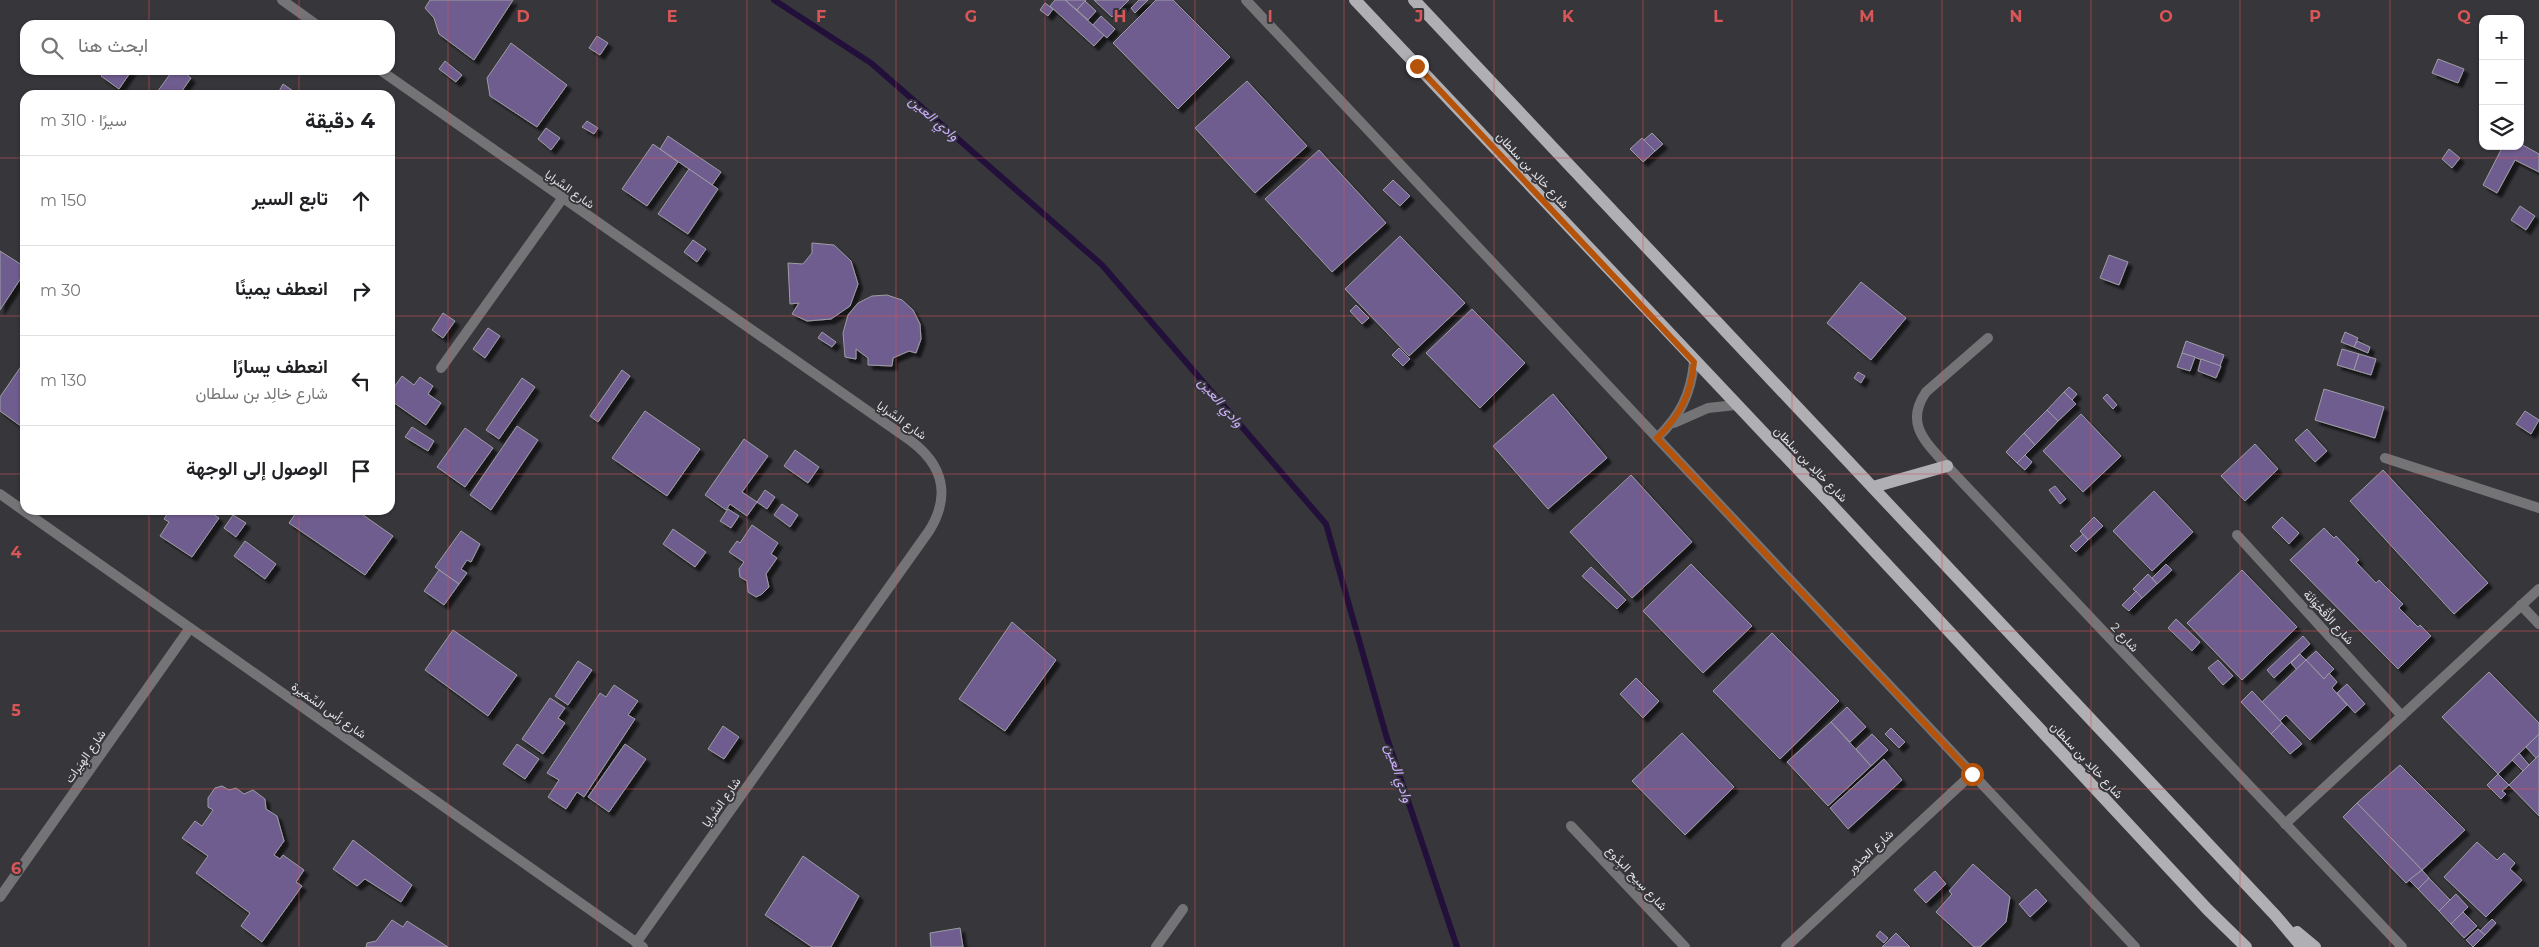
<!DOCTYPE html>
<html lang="ar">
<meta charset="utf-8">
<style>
:root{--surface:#fff;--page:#f2f2f2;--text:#202124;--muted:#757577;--line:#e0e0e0}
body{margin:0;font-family:Montserrat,Vazirmatn,sans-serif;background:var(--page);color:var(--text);direction:rtl}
.controls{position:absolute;right:15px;top:15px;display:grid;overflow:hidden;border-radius:10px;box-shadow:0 1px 4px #0004}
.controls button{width:45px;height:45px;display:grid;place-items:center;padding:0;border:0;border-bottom:1px solid var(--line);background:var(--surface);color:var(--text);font:25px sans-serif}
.stop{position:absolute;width:15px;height:15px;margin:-11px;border:4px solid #b45309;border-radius:50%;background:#fff}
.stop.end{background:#b45309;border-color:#fff;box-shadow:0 1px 5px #0008}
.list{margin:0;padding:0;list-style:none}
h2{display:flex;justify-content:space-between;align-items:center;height:65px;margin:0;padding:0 20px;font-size:21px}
h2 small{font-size:16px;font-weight:400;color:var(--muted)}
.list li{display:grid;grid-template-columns:32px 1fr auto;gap:15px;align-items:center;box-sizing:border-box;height:90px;padding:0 20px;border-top:1px solid var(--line)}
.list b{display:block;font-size:19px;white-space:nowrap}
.list p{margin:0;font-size:16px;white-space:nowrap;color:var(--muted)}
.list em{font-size:16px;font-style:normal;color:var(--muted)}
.icon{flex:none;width:28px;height:28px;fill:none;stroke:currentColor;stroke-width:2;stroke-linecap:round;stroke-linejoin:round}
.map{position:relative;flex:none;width:2539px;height:947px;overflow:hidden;direction:ltr}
.search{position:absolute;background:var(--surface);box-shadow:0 1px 4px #0004;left:20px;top:20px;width:375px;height:55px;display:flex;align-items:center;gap:12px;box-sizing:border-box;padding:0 18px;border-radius:15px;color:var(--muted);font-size:19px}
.panel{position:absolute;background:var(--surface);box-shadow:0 1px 4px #0004;left:20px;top:90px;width:375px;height:425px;border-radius:15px;direction:rtl}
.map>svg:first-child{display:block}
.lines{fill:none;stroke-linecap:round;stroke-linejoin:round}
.stream{stroke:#22103b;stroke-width:6}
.building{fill:#6f5d90;stroke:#9e9da3;filter:url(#shadow)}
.street{stroke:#747376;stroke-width:10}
.primary{stroke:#b0afb4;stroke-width:12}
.route{stroke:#b45309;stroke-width:6}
.grid{fill:none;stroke:#d95657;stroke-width:1;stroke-opacity:0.55}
.labels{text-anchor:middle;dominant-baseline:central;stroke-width:4;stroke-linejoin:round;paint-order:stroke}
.street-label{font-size:12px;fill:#e3e2e5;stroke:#37363b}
.water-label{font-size:14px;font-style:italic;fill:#c9aefb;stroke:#37363b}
.grid-label{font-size:16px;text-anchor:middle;font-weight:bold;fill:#d95657;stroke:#37363b;stroke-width:4;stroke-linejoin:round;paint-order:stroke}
</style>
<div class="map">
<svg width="2539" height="947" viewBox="0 0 2539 947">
<defs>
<filter id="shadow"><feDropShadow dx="4.5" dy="4.5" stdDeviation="1" flood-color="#0009"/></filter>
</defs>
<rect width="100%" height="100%" fill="#37363b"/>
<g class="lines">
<polyline class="stream" points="774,0 871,63 1102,265 1326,524 1386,735 1457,947"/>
</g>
<g class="building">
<polygon points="430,0 513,0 474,60 439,34 434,18 425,8"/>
<polygon points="1055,0 1065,0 1104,35 1094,46 1050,6"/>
<polygon points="1065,0 1086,0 1077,10"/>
<polygon points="1094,0 1129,0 1112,17"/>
<polygon points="1139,0 1148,0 1135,13 1131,8"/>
<polygon points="1156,0 1173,0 1230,57 1178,109 1113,43"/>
<polygon points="1085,1 1096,11 1088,20 1077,10"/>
<polygon points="1045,3 1053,9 1048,16 1040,10"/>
<polygon points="1101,16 1115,29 1107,38 1093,25"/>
<polygon points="597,36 608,43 600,55 589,48"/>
<polygon points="511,43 567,85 537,127 490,96 487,78"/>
<polygon points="2438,59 2464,69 2458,83 2432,73"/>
<polygon points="445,61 462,75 456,82 439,69"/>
<polygon points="106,70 132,70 119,89 101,76"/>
<polygon points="173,70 181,70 191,78 179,95 155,95"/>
<polygon points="1247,81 1307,146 1255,193 1195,128"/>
<polygon points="283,84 299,95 277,95"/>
<polygon points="587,121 598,128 594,134 582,127"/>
<polygon points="546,128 560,138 551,150 538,139"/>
<polygon points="1652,133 1663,144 1655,151 1644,140"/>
<polygon points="668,136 721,172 712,185 660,149"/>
<polygon points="1642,138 1655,151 1643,162 1630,149"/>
<polygon points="653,144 678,162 647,206 622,189"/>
<polygon points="2521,144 2539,154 2539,172 2515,160 2497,193 2483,185 2503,146"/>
<polygon points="2449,149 2460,158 2452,168 2442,159"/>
<polygon points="1319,150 1386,223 1332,272 1265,199"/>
<polygon points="689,169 718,189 688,234 658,214"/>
<polygon points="1393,180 1410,196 1400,206 1383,190"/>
<polygon points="2520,206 2535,216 2526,230 2511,220"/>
<polygon points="1400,236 1465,303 1409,356 1345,289"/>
<polygon points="693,240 706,249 697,262 684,252"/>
<polygon points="812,243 834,245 851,261 858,284 850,306 831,319 807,321 792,314 799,303 790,304 788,263 803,264 812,253"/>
<polygon points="0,251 25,267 25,272 0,310"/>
<polygon points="2109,255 2128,262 2119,285 2100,278"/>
<polygon points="1861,282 1906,318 1871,360 1827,323"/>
<polygon points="887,295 902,300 913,310 920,324 921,339 916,353 909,351 893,358 892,366 868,365 868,358 856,349 856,359 845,357 843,333 848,315 858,303 872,296"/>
<polygon points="1356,305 1369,318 1362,324 1350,311"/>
<polygon points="1472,309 1525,363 1480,408 1426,353"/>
<polygon points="443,313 455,321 443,338 432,330"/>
<polygon points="488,328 500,336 485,358 473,349"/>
<polygon points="822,332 836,342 832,347 818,338"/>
<polygon points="2345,332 2358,338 2354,347 2341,342"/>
<polygon points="2186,341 2224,355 2220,366 2182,353"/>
<polygon points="2357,341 2370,347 2368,353 2354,347"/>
<polygon points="1399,348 1410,359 1403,366 1392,355"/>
<polygon points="2342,349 2359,354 2354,370 2337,365"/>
<polygon points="2182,353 2195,357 2190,371 2177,367"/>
<polygon points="2359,354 2376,359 2371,375 2354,370"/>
<polygon points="2201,359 2221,366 2216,378 2198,371"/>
<polygon points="22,365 25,367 25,429 0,411 0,397"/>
<polygon points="622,370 630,376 598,422 590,416"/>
<polygon points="1858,372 1865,376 1861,383 1854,378"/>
<polygon points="402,376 414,385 420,377 433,386 428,394 441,403 426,425 390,400 390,393"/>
<polygon points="522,378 535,387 499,439 486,430"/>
<polygon points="2069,387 2077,394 2072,400 2064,392"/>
<polygon points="2324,389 2384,407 2375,438 2315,420"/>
<polygon points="2064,392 2076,404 2058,421 2047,410"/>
<polygon points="1553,394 1607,458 1548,509 1493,446"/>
<polygon points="2107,394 2117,405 2113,409 2103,398"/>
<polygon points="2047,410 2058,421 2035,445 2024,433"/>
<polygon points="645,411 700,449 667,496 612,458"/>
<polygon points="2525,411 2539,420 2531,434 2516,424"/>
<polygon points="2081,414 2121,456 2083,492 2043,451"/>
<polygon points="517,426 538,440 491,510 470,495"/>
<polygon points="412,427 434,441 428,451 405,437"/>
<polygon points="465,428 493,448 465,487 437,467"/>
<polygon points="2307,429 2327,451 2315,462 2295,440"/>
<polygon points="2024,433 2035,445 2017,463 2006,452"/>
<polygon points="744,439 768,456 742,492 757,502 747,516 730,504 726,510 705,495"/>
<polygon points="2255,444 2278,469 2245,501 2221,476"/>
<polygon points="795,450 819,467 808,483 784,466"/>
<polygon points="2025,455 2032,462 2025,470 2017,463"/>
<polygon points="2383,470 2488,583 2454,614 2350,501"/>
<polygon points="1631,475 1692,542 1632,598 1570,532"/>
<polygon points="2055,486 2066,499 2060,504 2049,490"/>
<polygon points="765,490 775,497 767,509 757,502"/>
<polygon points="2154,491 2193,532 2152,571 2113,531"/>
<polygon points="782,504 798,515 790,527 774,515"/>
<polygon points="728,509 739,516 731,528 720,521"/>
<polygon points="170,510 207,510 219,518 192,557 160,536 169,522 164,519"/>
<polygon points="298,510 356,510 393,536 365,575 289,523"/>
<polygon points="233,515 246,523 236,537 224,528"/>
<polygon points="2094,517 2103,526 2088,540 2080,531"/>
<polygon points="2282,517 2299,533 2289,544 2272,527"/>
<polygon points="752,525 778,543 771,554 777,558 766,574 769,587 762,594 756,597 748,592 747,581 740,577 739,569 744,562 729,552 737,541 740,543"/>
<polygon points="2324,528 2334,538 2336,536 2359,560 2356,562 2376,583 2379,580 2403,604 2399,608 2418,627 2420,625 2431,636 2398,669 2290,560"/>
<polygon points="673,529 706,552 695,567 663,544"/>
<polygon points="461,531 480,544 471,562 467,560 461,569 467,573 459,584 435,567"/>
<polygon points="2083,534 2088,540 2076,552 2070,546"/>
<polygon points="245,541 276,564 265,579 234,556"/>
<polygon points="1691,564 1752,626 1703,673 1643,611"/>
<polygon points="2166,564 2172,570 2157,584 2152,578"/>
<polygon points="1591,567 1626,600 1617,609 1582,576"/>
<polygon points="439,570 459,584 444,605 424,591"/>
<polygon points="2242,570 2297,627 2242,680 2187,623"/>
<polygon points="2148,574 2157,584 2142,598 2133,589"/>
<polygon points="2136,591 2142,598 2129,611 2122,605"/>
<polygon points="2176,619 2200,642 2192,651 2168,628"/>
<polygon points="1012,622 1056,660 1005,731 959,699"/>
<polygon points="453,630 517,675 488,716 425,670"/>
<polygon points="1772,633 1839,701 1780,759 1713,691"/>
<polygon points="2303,636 2310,644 2274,678 2267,670"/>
<polygon points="2316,651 2334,669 2324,679 2306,660"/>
<polygon points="2300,654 2306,660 2297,670 2291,663"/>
<polygon points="2218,660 2233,676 2223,685 2208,668"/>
<polygon points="2306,660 2324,679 2329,673 2337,682 2332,688 2347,705 2310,740 2286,715 2280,721 2262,702"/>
<polygon points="578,661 592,670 568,705 555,696"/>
<polygon points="2489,672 2539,723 2539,734 2498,774 2442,717"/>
<polygon points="1636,678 1659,701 1643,718 1620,694"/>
<polygon points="2347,684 2365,704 2355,713 2337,693"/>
<polygon points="614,685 638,701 628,715 635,719 584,797 577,792 566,809 548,797 559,780 547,773 600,693 606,697"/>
<polygon points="2252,691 2282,723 2271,734 2241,702"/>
<polygon points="550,698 565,708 558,718 565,723 543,754 522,739"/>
<polygon points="1847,707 1866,727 1850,742 1831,722"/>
<polygon points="1831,722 1871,766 1828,806 1787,762"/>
<polygon points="2282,723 2302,744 2290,754 2271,734"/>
<polygon points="723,726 739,737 724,759 708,749"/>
<polygon points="1891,728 1905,742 1899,748 1885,734"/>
<polygon points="1682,733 1734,787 1685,835 1632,781"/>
<polygon points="1872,734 1888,750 1871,766 1856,749"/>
<polygon points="2539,734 2539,755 2536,758 2526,747"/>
<polygon points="517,744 539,759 525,779 503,764"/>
<polygon points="625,744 646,759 609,812 588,797"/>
<polygon points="2519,753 2529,765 2523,771 2512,760"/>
<polygon points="2539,755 2539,816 2509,785"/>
<polygon points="1884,759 1902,780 1848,829 1830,808"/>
<polygon points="2400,765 2465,830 2422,870 2357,803"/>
<polygon points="2498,774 2509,785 2502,791 2506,794 2501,799 2487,785"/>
<polygon points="222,786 229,790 236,788 244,794 253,790 265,799 266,809 277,816 284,841 274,855 280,859 283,855 304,870 296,882 302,886 262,942 241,926 250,913 196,873 208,856 182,838 195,821 202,826 213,810 208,807 208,798 215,788"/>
<polygon points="2357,803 2422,870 2406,883 2343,817"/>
<polygon points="353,840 412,885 401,902 365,879 357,886 333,869"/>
<polygon points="2477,842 2497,860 2504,853 2515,863 2510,869 2522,880 2486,917 2444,877"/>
<polygon points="803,856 859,896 831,947 812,947 765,915"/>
<polygon points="1973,864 2010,897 2006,922 1980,947 1974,947 1936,912 1952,894 1949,891"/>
<polygon points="2422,870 2429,878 2418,889 2409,880"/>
<polygon points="1935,871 1946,884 1926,903 1914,890"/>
<polygon points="2429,878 2450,900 2439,911 2418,889"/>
<polygon points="2036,889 2047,901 2030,917 2019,904"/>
<polygon points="2456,894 2468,907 2451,924 2439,911"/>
<polygon points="2463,912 2477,926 2464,938 2451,924"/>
<polygon points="2492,919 2496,923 2485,935 2480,931"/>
<polygon points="392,920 403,927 407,921 448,947 366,947 367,943 376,941"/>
<polygon points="960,928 963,947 931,947 930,933"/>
<polygon points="2478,929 2485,935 2473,947 2466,940"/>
<polygon points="1880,931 1888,938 1884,943 1876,936"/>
<polygon points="1896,933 1910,947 1882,947"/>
</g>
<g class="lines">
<g class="street">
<polyline points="282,0 317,25"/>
<polyline points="1246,0 2135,947"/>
<path d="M380 70 911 441C943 465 951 496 929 531L636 943"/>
<path d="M1988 338 1926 392C1904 424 1926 442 1947 466L2402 947"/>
<polyline points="441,368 562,199"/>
<polyline points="1674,423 1708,408 1736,405"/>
<path d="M1657 438C1680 416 1691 394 1694 362"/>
<polyline points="2385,458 2539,508"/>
<polyline points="0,494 643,947"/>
<polyline points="2237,535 2402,716"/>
<polyline points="2521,605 2539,624"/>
<polyline points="2285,824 2539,589"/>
<polyline points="1571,826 1685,947"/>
<polyline points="0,897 190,628"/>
<polyline points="1156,947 1183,909"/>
<polyline points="1786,947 1972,774"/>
</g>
<g class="primary">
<polyline points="1355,0 1828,501 2208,910 2246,947"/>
<polyline points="1414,0 2275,915 2302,947"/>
<polyline points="1873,487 1947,466"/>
<polyline points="2297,932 2315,947"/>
</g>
</g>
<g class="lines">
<path class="route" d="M1417 66 1694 362C1691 394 1680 416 1657 438L1972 774"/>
</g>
<path class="grid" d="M149 0V25M299 0V25M448 0V947M597 0V947M747 0V947M896 0V947M1045 0V947M1195 0V947M1344 0V947M1494 0V947M1643 0V947M1792 0V947M1942 0V947M2091 0V947M2240 0V947M2390 0V947M149 70V95M299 70V95M0 158H25M390 158H2539M0 316H25M390 316H2539M0 474H25M390 474H2539M149 510V947M299 510V947M0 631H2539M0 789H2539"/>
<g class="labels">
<g class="street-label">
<text transform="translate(1533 170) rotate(47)">شارع خالِد بن سلطان</text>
<text transform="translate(570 189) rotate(35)">شارع السَّرايا</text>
<text transform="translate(902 420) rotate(35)">شارع السَّرايا</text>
<text transform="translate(1811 464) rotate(46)">شارع خالِد بن سلطان</text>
<text transform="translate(2329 617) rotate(48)">شارع الأُقْحُوَانَة</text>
<text transform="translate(2125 637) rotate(47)">شارع 2</text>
<text transform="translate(329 710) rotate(35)">شارع رَأس السِّمَيرة</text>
<text transform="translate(85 756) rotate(-55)">شارع الهِيَرات</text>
<text transform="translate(2087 760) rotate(47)">شارع خالِد بن سلطان</text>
<text transform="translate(721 802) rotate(-55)">شارع السَّرايا</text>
<text transform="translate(1870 851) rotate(-43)">شارع الجذور</text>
<text transform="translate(1637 878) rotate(47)">شارع سِيح البِدُوع</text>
</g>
<g class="water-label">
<text transform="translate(934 118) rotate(41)">وادي العين</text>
<text transform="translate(1221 402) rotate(49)">وادي العين</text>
<text transform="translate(1399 773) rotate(72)">وادي العين</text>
</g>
</g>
<g class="grid-label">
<text x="523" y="22">D</text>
<text x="672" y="22">E</text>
<text x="821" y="22">F</text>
<text x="971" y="22">G</text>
<text x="1120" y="22">H</text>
<text x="1270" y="22">I</text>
<text x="1419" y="22">J</text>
<text x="1568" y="22">K</text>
<text x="1718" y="22">L</text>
<text x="1867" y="22">M</text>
<text x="2016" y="22">N</text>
<text x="2166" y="22">O</text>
<text x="2315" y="22">P</text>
<text x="2464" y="22">Q</text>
<text x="16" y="558">4</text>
<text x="16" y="716">5</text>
<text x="16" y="874">6</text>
</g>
</svg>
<div class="controls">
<button>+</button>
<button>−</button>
<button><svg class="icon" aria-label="layers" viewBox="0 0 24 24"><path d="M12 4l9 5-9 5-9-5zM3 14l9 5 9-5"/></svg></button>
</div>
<div class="stop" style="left:1972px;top:774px"></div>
<div class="stop end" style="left:1417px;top:66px"></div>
<div class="search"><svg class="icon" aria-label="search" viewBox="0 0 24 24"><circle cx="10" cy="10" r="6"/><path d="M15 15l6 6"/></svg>ابحث هنا</div>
<section class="panel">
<h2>4 دقيقة<small>سيرًا · 310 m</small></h2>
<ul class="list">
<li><svg class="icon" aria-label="ahead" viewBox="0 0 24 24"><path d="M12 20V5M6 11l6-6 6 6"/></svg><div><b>تابع السير</b></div><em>150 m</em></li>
<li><svg class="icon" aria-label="right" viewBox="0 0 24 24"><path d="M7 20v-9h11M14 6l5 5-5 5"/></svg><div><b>انعطف يمينًا</b></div><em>30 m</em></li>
<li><svg class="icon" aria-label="left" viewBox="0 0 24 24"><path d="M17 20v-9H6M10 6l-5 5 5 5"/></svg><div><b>انعطف يسارًا</b><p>شارع خالِد بن سلطان</p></div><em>130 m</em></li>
<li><svg class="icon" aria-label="arrive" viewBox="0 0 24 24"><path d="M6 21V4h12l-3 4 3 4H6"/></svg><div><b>الوصول إلى الوجهة</b></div></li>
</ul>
</section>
</div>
